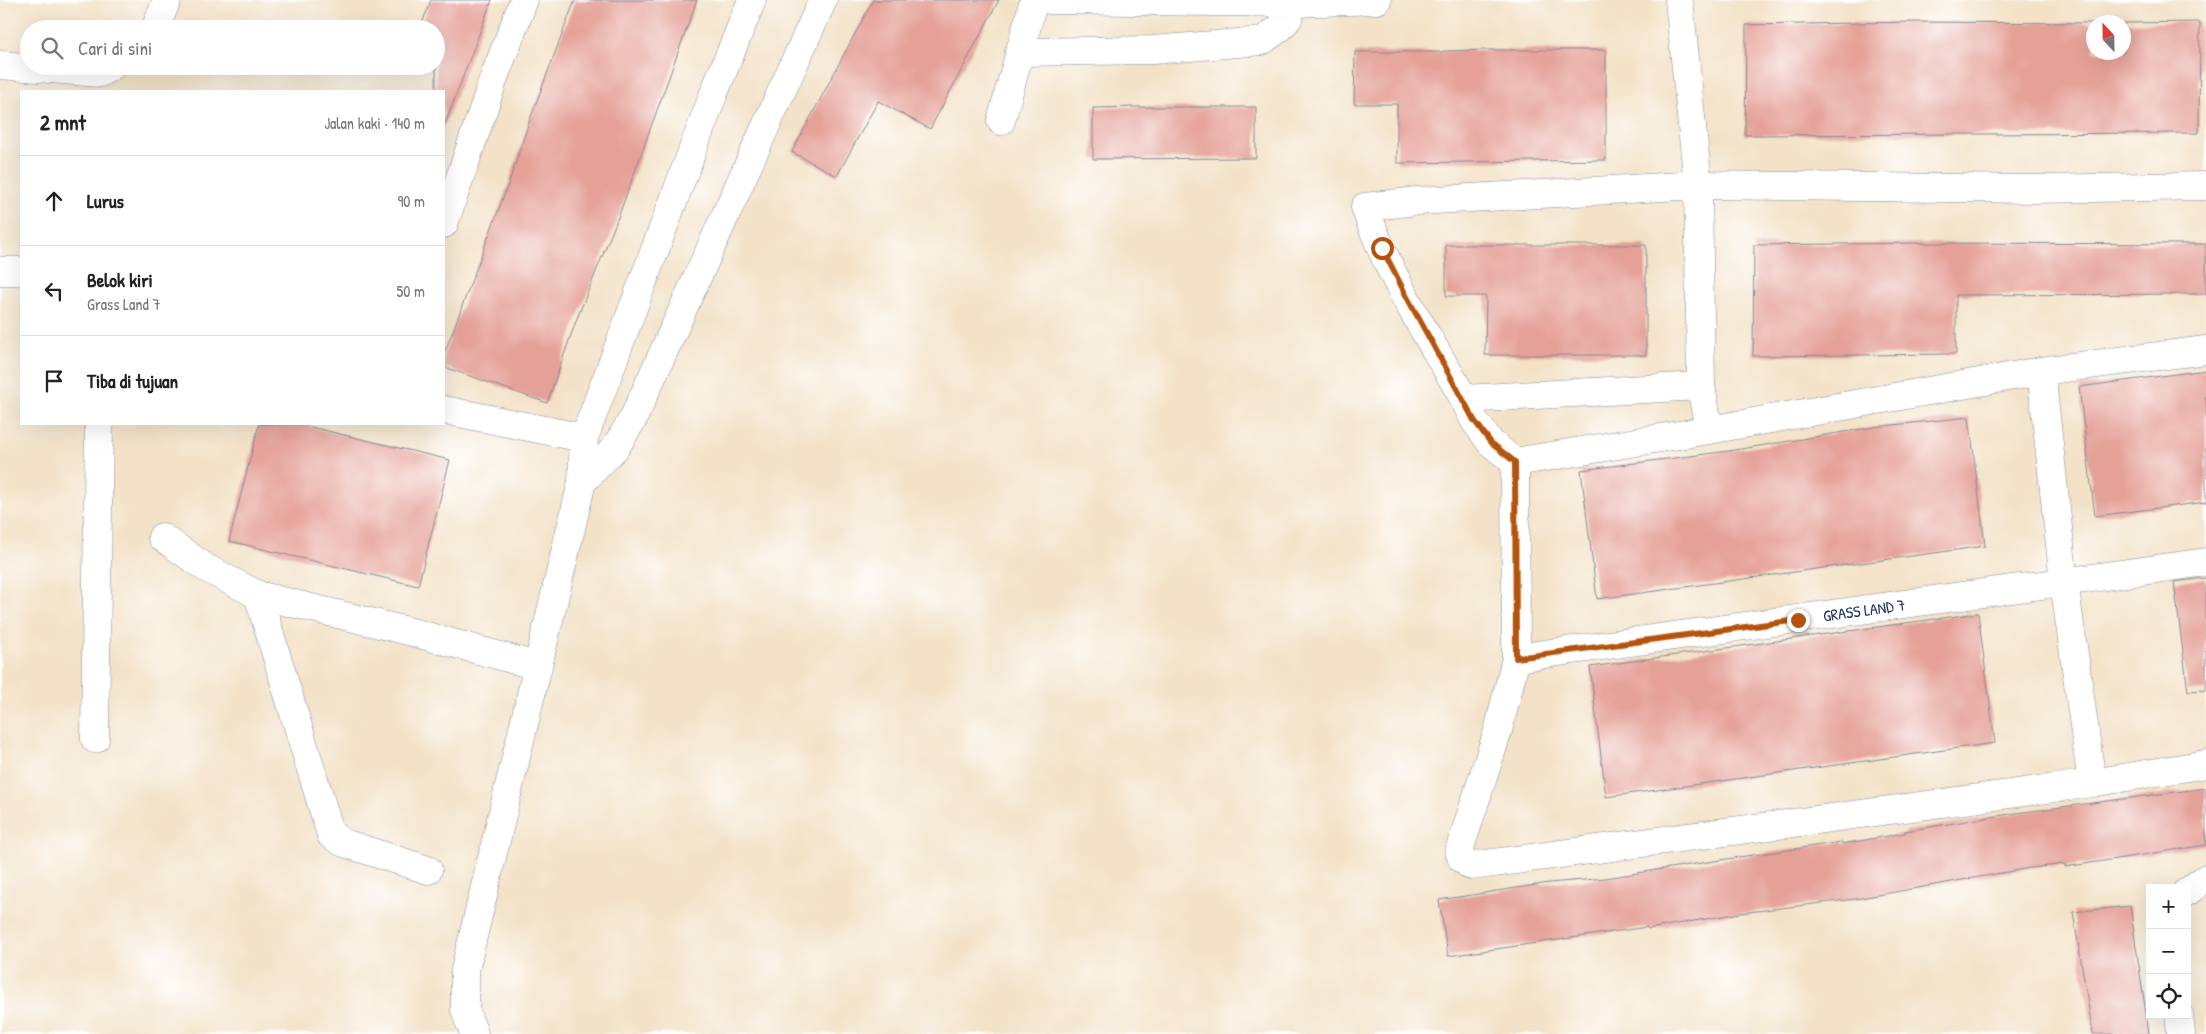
<!DOCTYPE html>
<html lang="id">
<meta charset="utf-8">
<style>
:root{--surface:#fff;--page:#f2f2f2;--text:#222;--muted:#767676;--line:#e0e0e0}
body{margin:0;font-family:"Patrick Hand",sans-serif;background:var(--page);color:var(--text)}
.controls{position:absolute;right:15px;bottom:15px;display:grid;overflow:hidden;border-radius:0px;box-shadow:0 5px 20px #0002}
.controls button{width:45px;height:45px;display:grid;place-items:center;padding:0;border:0;border-bottom:1px solid var(--line);background:var(--surface);color:var(--text);font:25px sans-serif}
.compass{position:absolute;left:2086px;top:15px;width:45px;height:45px;border-radius:50%;background:var(--surface);box-shadow:0 5px 20px #0002;rotate:338deg}
.stop{position:absolute;width:15px;height:15px;margin:-11px;border:4px solid #b45309;border-radius:50%;background:#fff}
.stop.end{background:#b45309;border-color:#fff;box-shadow:0 1px 5px #0008}
.list{margin:0;padding:0;list-style:none}
h2{display:flex;justify-content:space-between;align-items:center;height:65px;margin:0;padding:0 20px;font-size:21px}
h2 small{font-size:16px;font-weight:400;color:var(--muted)}
.list li{display:grid;grid-template-columns:32px 1fr auto;gap:15px;align-items:center;box-sizing:border-box;height:90px;padding:0 20px;border-top:1px solid var(--line)}
.list b{display:block;font-size:19px;white-space:nowrap}
.list p{margin:0;font-size:16px;white-space:nowrap;color:var(--muted)}
.list em{font-size:16px;font-style:normal;color:var(--muted)}
.icon{flex:none;width:28px;height:28px;fill:none;stroke:currentColor;stroke-width:2;stroke-linecap:round;stroke-linejoin:round}
.map{position:relative;flex:none;width:2206px;height:1034px;overflow:hidden}
.search{position:absolute;background:var(--surface);box-shadow:0 5px 20px #0002;left:20px;top:20px;width:425px;height:55px;display:flex;align-items:center;gap:12px;box-sizing:border-box;padding:0 18px;border-radius:28px;color:var(--muted);font-size:19px}
.panel{position:absolute;background:var(--surface);box-shadow:0 5px 20px #0002;left:20px;top:90px;width:425px;height:335px;border-radius:0px}
.map>svg:first-child{display:block}
.building{fill:#e5a198}
.lines{fill:none;stroke-linecap:round;stroke-linejoin:round}
.minor-casing{stroke:#878892;stroke-width:29}
.minor{stroke:#fff;stroke-width:28}
.route{stroke:#b45309;stroke-width:6}
.labels{text-anchor:middle;dominant-baseline:central;stroke-width:4.5;stroke-linejoin:round;paint-order:stroke}
.street-label{font-size:16px;fill:#1b2f5e;stroke:#fff}
</style>
<div class="map">
<svg width="2206" height="1034" viewBox="0 0 2206 1034">
<rect width="100%" height="100%" fill="#fff"/>
<filter id="ink" filterUnits="userSpaceOnUse"><feTurbulence type="fractalNoise" baseFrequency=".02" numOctaves="2"/><feDisplacementMap in="SourceGraphic" scale="10" xChannelSelector="R" yChannelSelector="G"/><feConvolveMatrix kernelMatrix="1 2 1 2 8 2 1 2 1" color-interpolation-filters="sRGB"/></filter>
<filter id="wash" filterUnits="userSpaceOnUse"><feTurbulence type="fractalNoise" baseFrequency=".0096" numOctaves="4" result="noise"/><feDisplacementMap in="SourceGraphic" scale="20" xChannelSelector="R" yChannelSelector="G"/><feGaussianBlur stdDeviation="1.12" result="paint"/><feColorMatrix in="noise" values="0 0 0 0 0 0 0 0 0 0 0 0 0 0 0 0 0 1.4 0 .05"/><feComposite in="paint" operator="in"/></filter>
<g filter="url(#wash)">
<rect width="100%" height="100%" fill="#f3e2c7"/>
<g id="blocks">
<g class="building">
<polygon points="431,0 492,0 444,127 444,91 436,91 436,29 420,29"/>
<polygon points="575,0 697,0 619,215 576,321 547,403 444,367 444,354 509,182 530,119"/>
<polygon points="873,0 999,0 930,129 878,101 837,176 792,152"/>
<polygon points="1913,22 2094,23 2094,52 2124,52 2124,23 2200,22 2199,133 1745,135 1746,25"/>
<polygon points="1485,50 1606,50 1606,160 1397,163 1397,104 1354,104 1355,52 1443,52 1443,51"/>
<polygon points="1135,107 1256,107 1256,158 1093,159 1093,108"/>
<polygon points="1921,243 2206,244 2206,294 1956,295 1956,354 1753,356 1754,245"/>
<polygon points="1446,245 1646,245 1646,355 1485,355 1486,296 1446,296"/>
<polygon points="2206,370 2206,502 2095,516 2079,387"/>
<polygon points="1969,417 1985,546 1597,599 1581,470 1729,451 1874,427"/>
<polygon points="259,424 298,424 450,460 418,586 229,541"/>
<polygon points="2206,578 2206,690 2188,691 2174,582"/>
<polygon points="1978,613 1995,743 1606,797 1590,667"/>
<polygon points="2206,788 2206,845 2065,867 2065,864 2030,868 1855,899 1740,913 1648,929 1647,927 1619,931 1448,956 1439,900 1549,883 1606,878 1746,856 1842,842 1842,844 1905,833 1905,831 2016,813"/>
<polygon points="2130,906 2149,1034 2093,1034 2073,912"/>
</g>
</g>
</g>
<g filter="url(#ink)">
<use href="#blocks" fill-opacity="0" stroke="#878892" stroke-width="1"/>
<g class="lines">
<defs>
<g id="minor">
<polyline points="1679,0 1698,185 1701,386"/>
<polyline points="1293,3 1377,0"/>
<polyline points="155,29 167,0"/>
<polyline points="1019,52 1153,50 1262,41 1280,28 1288,19 1293,3 1050,0"/>
<polyline points="0,65 100,73 112,66"/>
<polyline points="1001,121 1034,0"/>
<polyline points="444,224 495,75 524,0"/>
<polyline points="0,271 21,271"/>
<polyline points="2041,371 2064,582 2092,783"/>
<path d="M1464 399C1429 338 1387 274 1365 207L1417 201 1698 185 2036 189 2206 186"/>
<polyline points="444,410 584,438"/>
<polyline points="1709,430 1701,386 1464,399 1474,420 1491,443 1515,462 1709,430 2041,371 2206,350"/>
<polyline points="1515,462 1516,658 1498,731 1459,851 1462,859 1471,866 2092,783 2206,764"/>
<polyline points="582,482 615,448 633,419 823,0"/>
<polyline points="162,537 206,568 258,595 412,632 537,666"/>
<polyline points="258,595 331,835 344,843 428,870"/>
<polyline points="1516,658 2206,562"/>
<polyline points="95,739 99,424"/>
<polyline points="2187,892 2206,878"/>
<polyline points="2179,1015 2181,1034"/>
<polyline points="474,1034 465,1010 465,970 582,482 584,438 714,93 752,0"/>
</g>
</defs>
<use href="#minor" class="minor-casing"/>
<use href="#minor" class="minor"/>
</g>
</g>
<g class="lines" filter="url(#ink)">
<polyline class="route" points="1382,248 1407,297 1474,420 1491,443 1515,462 1516,658 1798,620"/>
</g>
<g class="labels">
<g class="street-label">
<text transform="translate(1864 610) rotate(-8)">GRASS LAND 7</text>
</g>
</g>
</svg>
<div class="controls">
<button>+</button>
<button>−</button>
<button><svg class="icon" aria-label="locate" viewBox="0 0 24 24"><circle cx="12" cy="12" r="6"/><path d="M12 2v4M12 18v4M2 12h4M18 12h4"/></svg></button>
</div>
<svg class="compass" viewBox="-18 -18 36 36"><path d="M0-13l5 13h-10z" fill="#e53935"/><path d="M0 13l5-13h-10z" fill="#767676"/></svg>
<div class="stop" style="left:1382px;top:248px"></div>
<div class="stop end" style="left:1798px;top:620px"></div>
<div class="search"><svg class="icon" aria-label="search" viewBox="0 0 24 24"><circle cx="10" cy="10" r="6"/><path d="M15 15l6 6"/></svg>Cari di sini</div>
<section class="panel">
<h2>2 mnt<small>Jalan kaki · 140 m</small></h2>
<ul class="list">
<li><svg class="icon" aria-label="ahead" viewBox="0 0 24 24"><path d="M12 20V5M6 11l6-6 6 6"/></svg><div><b>Lurus</b></div><em>90 m</em></li>
<li><svg class="icon" aria-label="left" viewBox="0 0 24 24"><path d="M17 20v-9H6M10 6l-5 5 5 5"/></svg><div><b>Belok kiri</b><p>Grass Land 7</p></div><em>50 m</em></li>
<li><svg class="icon" aria-label="arrive" viewBox="0 0 24 24"><path d="M6 21V4h12l-3 4 3 4H6"/></svg><div><b>Tiba di tujuan</b></div></li>
</ul>
</section>
</div>
